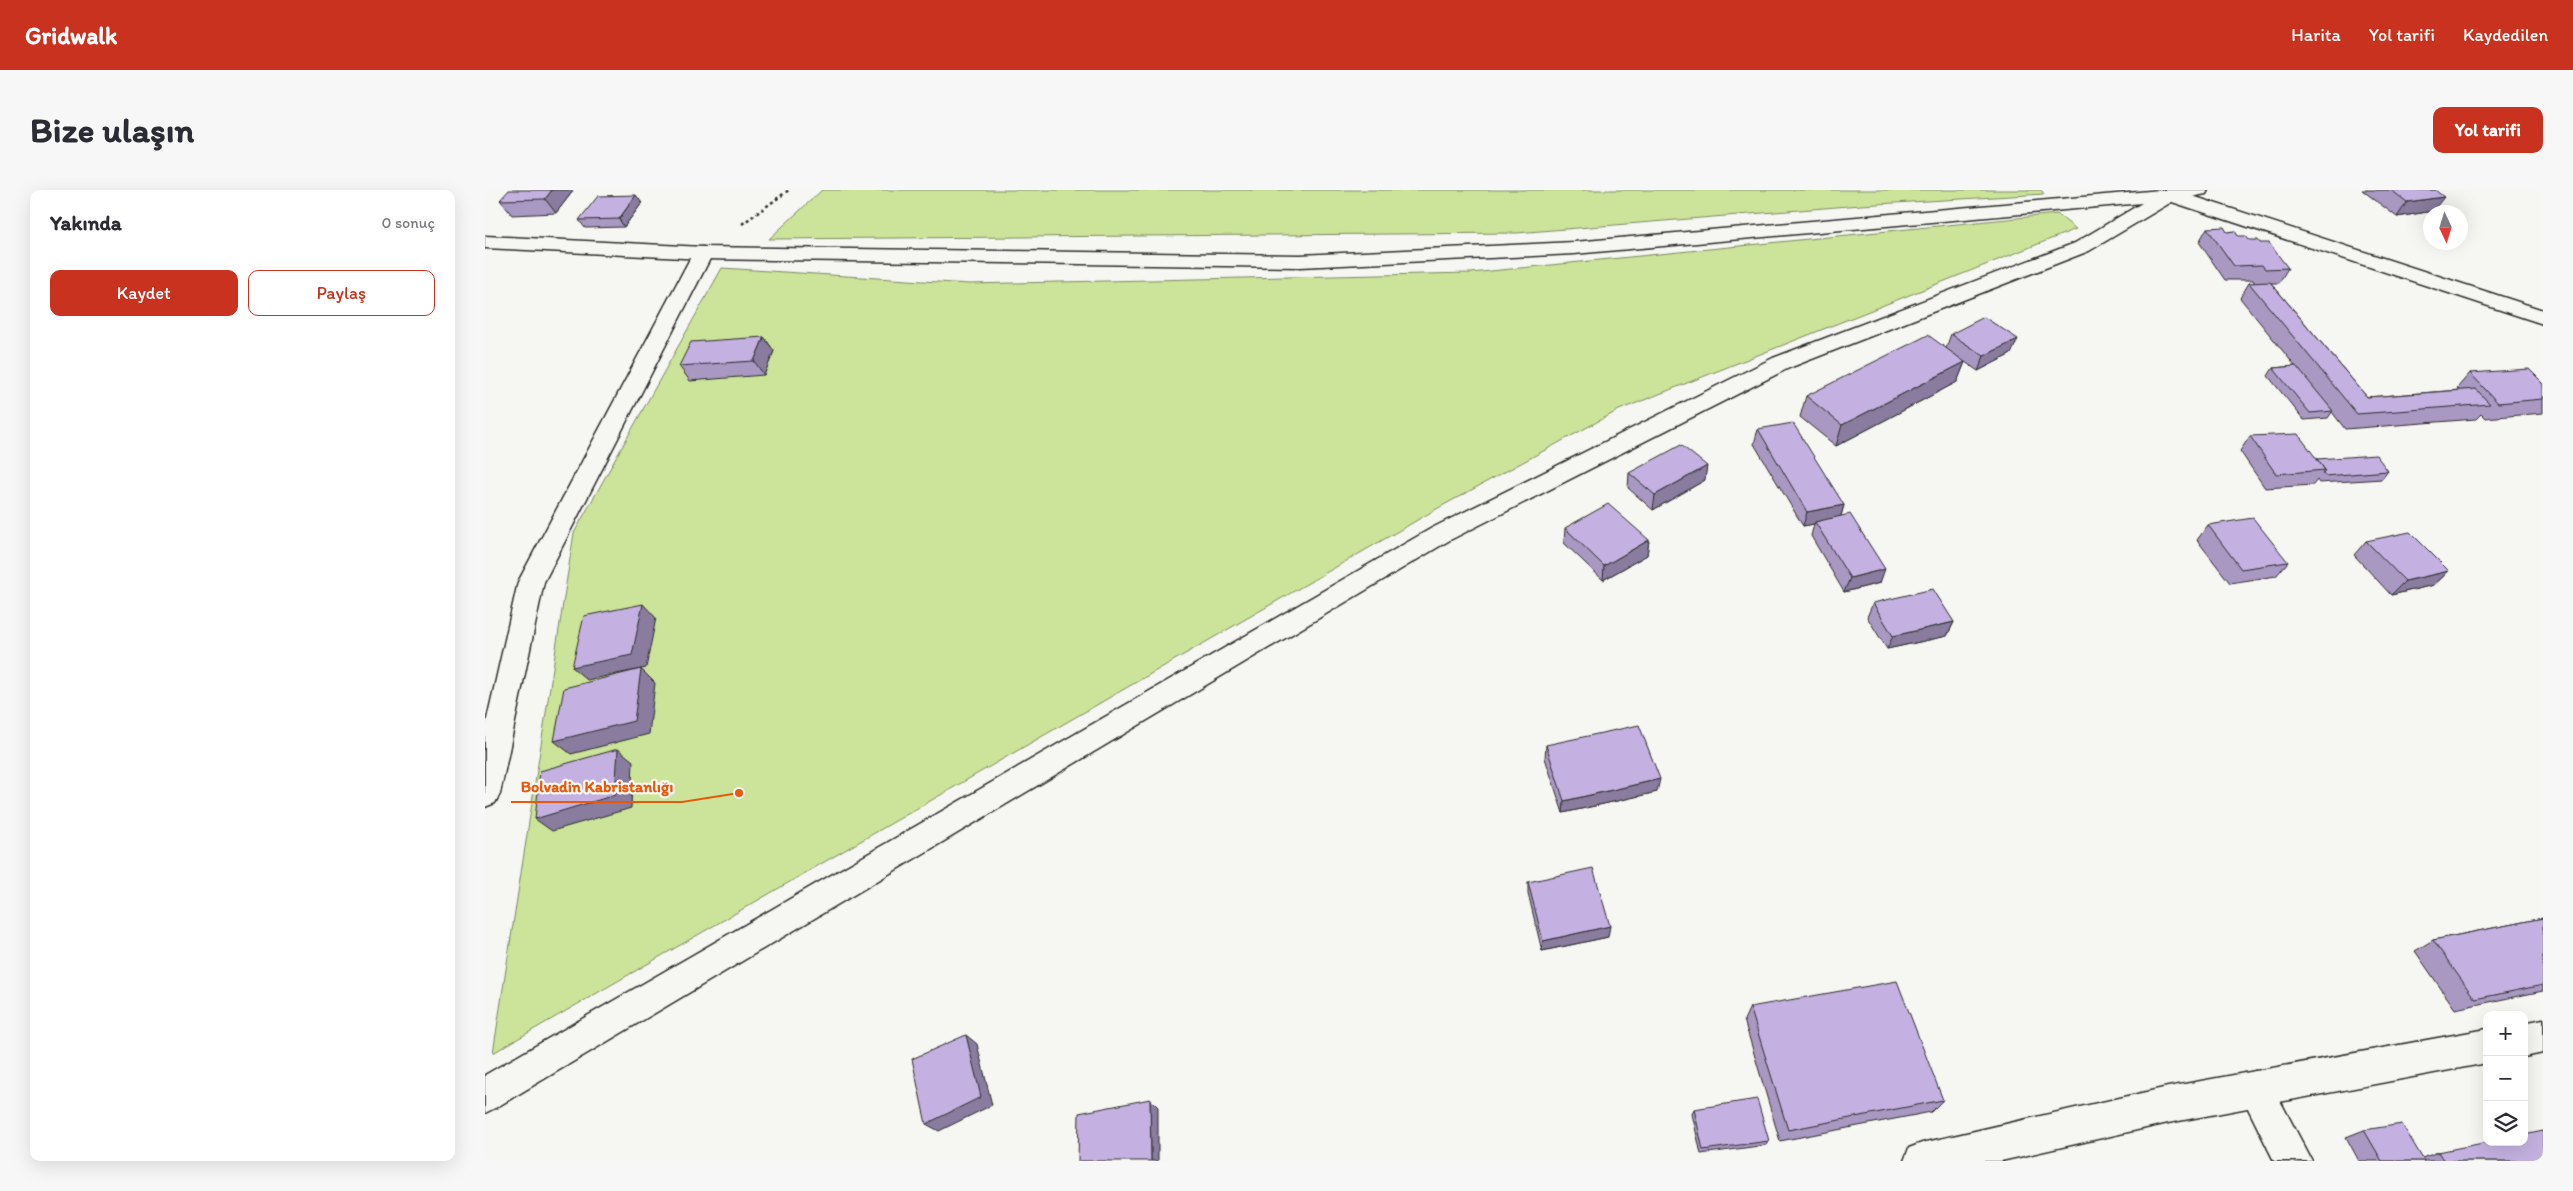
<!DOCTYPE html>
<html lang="tr">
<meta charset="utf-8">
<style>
:root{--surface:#fff;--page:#f7f7f7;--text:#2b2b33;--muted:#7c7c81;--line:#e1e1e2;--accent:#c8321e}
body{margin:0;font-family:Itim,sans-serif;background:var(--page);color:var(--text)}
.controls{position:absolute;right:15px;bottom:15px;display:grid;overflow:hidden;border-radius:10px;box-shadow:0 5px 20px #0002}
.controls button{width:45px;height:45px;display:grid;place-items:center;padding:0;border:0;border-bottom:1px solid var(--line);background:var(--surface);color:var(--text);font:25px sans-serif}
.compass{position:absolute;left:1938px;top:15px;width:45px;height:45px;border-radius:50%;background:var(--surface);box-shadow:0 5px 20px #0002;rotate:176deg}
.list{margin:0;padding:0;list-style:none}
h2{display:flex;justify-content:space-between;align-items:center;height:65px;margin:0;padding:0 20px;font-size:21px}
h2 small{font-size:16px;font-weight:400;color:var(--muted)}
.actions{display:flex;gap:10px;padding:15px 20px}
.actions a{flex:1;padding:11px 0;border:1px solid var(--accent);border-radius:10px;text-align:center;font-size:18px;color:var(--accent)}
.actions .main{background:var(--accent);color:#fff}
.icon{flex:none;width:28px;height:28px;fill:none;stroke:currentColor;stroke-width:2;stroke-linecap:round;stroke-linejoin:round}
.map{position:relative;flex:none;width:2058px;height:971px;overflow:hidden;border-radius:10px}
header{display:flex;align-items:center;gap:30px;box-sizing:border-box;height:70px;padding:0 25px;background:var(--accent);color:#fff}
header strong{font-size:24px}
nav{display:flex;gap:28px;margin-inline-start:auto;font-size:18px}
.intro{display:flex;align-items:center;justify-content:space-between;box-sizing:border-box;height:120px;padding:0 30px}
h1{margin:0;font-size:35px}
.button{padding:12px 22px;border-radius:10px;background:var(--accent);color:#fff;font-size:18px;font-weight:700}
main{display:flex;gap:30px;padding:0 30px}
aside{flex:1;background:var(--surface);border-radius:10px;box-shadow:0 5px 20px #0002}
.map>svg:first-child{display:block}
.green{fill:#cce499;stroke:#7c8862}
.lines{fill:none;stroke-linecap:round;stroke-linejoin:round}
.street-casing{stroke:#2b2b2b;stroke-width:3}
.secondary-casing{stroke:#2b2b2b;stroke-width:3}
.path{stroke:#2b2b2b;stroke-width:2.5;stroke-dasharray:3 3;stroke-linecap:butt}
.street{fill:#f6f6f2;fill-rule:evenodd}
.secondary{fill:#f6f6f2;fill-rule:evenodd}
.wall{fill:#a998c2;stroke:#2b2b2b}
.shaded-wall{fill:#897c9e;stroke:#2b2b2b}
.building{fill:#c4b1e1;stroke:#2b2b2b}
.leader{fill:none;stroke:#e8590c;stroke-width:2}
.callout-dot{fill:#e8590c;stroke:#f6f6f2;stroke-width:2}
.callout-label{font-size:16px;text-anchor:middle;font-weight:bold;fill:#e8590c;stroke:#f6f6f2;stroke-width:4.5;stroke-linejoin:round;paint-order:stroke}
</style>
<header>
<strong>Gridwalk</strong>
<nav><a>Harita</a><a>Yol tarifi</a><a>Kaydedilen</a></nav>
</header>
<div class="intro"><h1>Bize ulaşın</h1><a class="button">Yol tarifi</a></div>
<main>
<aside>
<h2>Yakında<small>0 sonuç</small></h2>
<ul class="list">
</ul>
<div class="actions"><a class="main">Kaydet</a><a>Paylaş</a></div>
</aside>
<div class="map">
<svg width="2058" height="971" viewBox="0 0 2058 971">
<rect width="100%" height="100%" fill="#f6f6f2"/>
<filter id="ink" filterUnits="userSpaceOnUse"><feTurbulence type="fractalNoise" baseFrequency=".02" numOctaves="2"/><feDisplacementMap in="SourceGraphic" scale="10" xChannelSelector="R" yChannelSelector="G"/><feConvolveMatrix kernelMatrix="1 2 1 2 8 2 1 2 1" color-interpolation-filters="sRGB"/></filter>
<g filter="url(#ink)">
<g class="green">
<polygon points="337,0 1556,0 1559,4 1376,15 1031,43 284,49"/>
<polygon points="1572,24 1591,39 1134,220 955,317 8,863 89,343 237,78 484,94 986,83"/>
</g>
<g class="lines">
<defs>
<g id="street">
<polygon points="1682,0 1692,1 2058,120 2058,134 1678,9 1676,5"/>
<polygon points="218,57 225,59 228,63 59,392 15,604 10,613 0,617 0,538 33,392 208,63 211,59"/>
<polygon points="1770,881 1782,886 1827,971 1789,971 1753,898 1758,886"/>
</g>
<g id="secondary">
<polygon points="1676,0 1723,0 1721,4 1690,10 1604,61 1304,178 965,350 12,917 0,923 0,885 947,338 1288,168 1590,53 1657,13 1089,64 815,77 218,69 0,58 0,46 218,57 815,65 1089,52"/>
<polygon points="2058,829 2058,863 2039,867 2039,833"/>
<polygon points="2002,839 2002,873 1683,933 1516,971 1419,971 1424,958 1437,953 1683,897"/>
</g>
</defs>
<use href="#street" class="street-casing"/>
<use href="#secondary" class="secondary-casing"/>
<polyline class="path" points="257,34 304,0"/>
<use href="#street" class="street"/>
<use href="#secondary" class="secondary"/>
</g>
<g class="wall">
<polygon points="1877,0 1950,0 1948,21 1912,27"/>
<polygon points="88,1 71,23 27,25 15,10"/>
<polygon points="157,13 139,37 100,38 94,30"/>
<polygon points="1722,38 1742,42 1764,50 1775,53 1803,78 1794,93 1786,93 1882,207 1974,200 1972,198 1985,183 2058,193 2058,223 2000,228 1996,224 1991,229 1860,239 1847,222 1843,228 1819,230 1783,186 1788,178 1810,176 1755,108 1764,93 1770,93 1768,90 1740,90 1714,52"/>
<polygon points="1466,144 1526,164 1493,181 1480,172 1472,192 1351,256 1315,227 1321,206 1461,158"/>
<polygon points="279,147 289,161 279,185 205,191 194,176"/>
<polygon points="1273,239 1359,315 1356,326 1395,393 1359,402 1326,346 1329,334 1318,336 1269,254"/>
<polygon points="1765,246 1832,269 1903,281 1897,289 1834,293 1832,290 1828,295 1780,298 1755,261"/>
<polygon points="1144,283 1220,290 1168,320 1143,298"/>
<polygon points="1723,335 1803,372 1791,386 1745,393 1712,350"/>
<polygon points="1080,338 1164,350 1162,365 1118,390 1079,353"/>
<polygon points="1881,351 1964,381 1949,395 1906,405 1869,365"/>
<polygon points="1388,413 1469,432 1462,446 1402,459 1382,427"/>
<polygon points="1061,555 1172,602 1078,623 1060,568"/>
<polygon points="1043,692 1123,747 1057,761 1043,703"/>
<polygon points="2058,728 2058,801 1970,819 1930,761 1948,750"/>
<polygon points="1265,817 1458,910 1446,922 1295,951 1259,830"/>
<polygon points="1209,919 1284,951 1281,955 1216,964 1207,924"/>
<polygon points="1879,940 1937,968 1953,962 2058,971 1874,971 1861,947"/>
</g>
<g class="shaded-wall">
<polygon points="67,0 87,0 88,1 71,23 60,9"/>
<polygon points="151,5 157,13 139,37 134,29"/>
<polygon points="1959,7 1948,21 1912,27 1922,12"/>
<polygon points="279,147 289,161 279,185 269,171"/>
<polygon points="1533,149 1526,164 1493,181 1499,166"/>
<polygon points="1480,172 1472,192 1351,256 1357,235"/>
<polygon points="1222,276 1220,290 1168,320 1170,305"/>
<polygon points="1359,315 1355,329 1330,332 1329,334 1318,336 1322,322"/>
<polygon points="1164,350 1162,365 1118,390 1119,376"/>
<polygon points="1400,379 1395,393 1359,402 1365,388"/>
<polygon points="1964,381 1949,395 1906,405 1920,391"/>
<polygon points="158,414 171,428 161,478 102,490 87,477"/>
<polygon points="1469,432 1462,446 1402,459 1408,446"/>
<polygon points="156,479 170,493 164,544 86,564 69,551"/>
<polygon points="133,559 148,571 146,618 67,641 50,629"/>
<polygon points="1175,589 1172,602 1078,623 1079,611"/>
<polygon points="1125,736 1123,747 1057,761 1058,751"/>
<polygon points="481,845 492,854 507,915 454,941 441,934"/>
<polygon points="665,909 673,917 673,971 666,971"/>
</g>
<g class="building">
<polygon points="24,0 67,0 60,9 15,10"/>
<polygon points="1906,0 1950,0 1959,7 1922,12"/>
<polygon points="151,5 134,29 94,30 113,6"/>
<polygon points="1739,37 1742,42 1750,41 1753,46 1761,46 1764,50 1773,50 1775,53 1784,53 1803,78 1780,79 1777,75 1749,76 1722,38"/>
<polygon points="1785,92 1882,207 1991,199 2005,214 1872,224 1764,93"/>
<polygon points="1499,127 1533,149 1499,166 1466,144"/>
<polygon points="1443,145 1480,172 1357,235 1321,206"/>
<polygon points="279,147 269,171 194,176 206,152"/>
<polygon points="1811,176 1848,221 1825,223 1788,178"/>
<polygon points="2044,179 2058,193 2058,209 2013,213 1985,183"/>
<polygon points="1308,233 1359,315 1322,322 1273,239"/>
<polygon points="1813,244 1840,280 1791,284 1765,246"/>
<polygon points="1196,255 1222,276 1170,305 1144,283"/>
<polygon points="1891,265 1903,281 1840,286 1838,283 1840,280 1832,269"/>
<polygon points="1123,314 1164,350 1119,376 1080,338"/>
<polygon points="1365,324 1400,379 1365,388 1330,332"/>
<polygon points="1768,328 1803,372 1756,379 1723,335"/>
<polygon points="1925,342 1964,381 1920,391 1881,351"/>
<polygon points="1448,399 1469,432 1408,446 1388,413"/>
<polygon points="158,414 147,465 87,477 99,426"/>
<polygon points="156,479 149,531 69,551 79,498"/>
<polygon points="1154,535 1175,589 1079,611 1061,555"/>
<polygon points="133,559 130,605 50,629 55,581"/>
<polygon points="1108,678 1125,736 1058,751 1043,692"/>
<polygon points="2058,728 2058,795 1990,809 1948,750"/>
<polygon points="1412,791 1458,910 1303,940 1265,817"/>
<polygon points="481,845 496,907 441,934 427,869"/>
<polygon points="665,909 666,971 593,971 594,923"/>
<polygon points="1272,909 1284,951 1218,960 1209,919"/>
<polygon points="1917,934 1939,971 1897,971 1879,940"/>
<polygon points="2058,941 2058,971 1959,971 1953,962 2003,952 2039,952 2039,945"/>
</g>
</g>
<path class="leader" d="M254 603L197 612H26"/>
<circle class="callout-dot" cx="254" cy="603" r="5"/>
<g class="callout-label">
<text x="112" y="602">Bolvadin Kabristanlığı</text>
</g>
</svg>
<div class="controls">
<button>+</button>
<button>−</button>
<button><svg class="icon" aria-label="layers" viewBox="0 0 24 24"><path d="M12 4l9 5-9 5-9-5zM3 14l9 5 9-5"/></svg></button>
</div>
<svg class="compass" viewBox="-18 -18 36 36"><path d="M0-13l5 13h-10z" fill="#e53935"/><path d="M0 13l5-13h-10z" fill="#7c7c81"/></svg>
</div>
</main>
